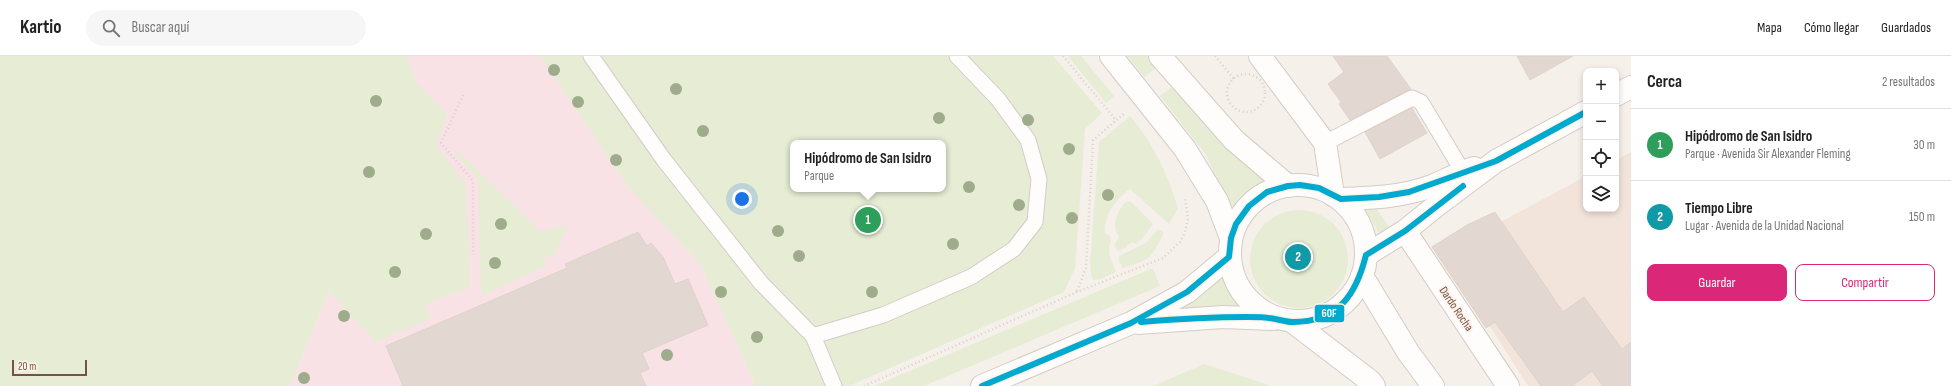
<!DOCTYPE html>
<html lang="es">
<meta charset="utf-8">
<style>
:root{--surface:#fff;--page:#f6f6f6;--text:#222;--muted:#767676;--line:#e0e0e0;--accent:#db2777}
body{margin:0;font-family:"Sofia Sans Condensed",sans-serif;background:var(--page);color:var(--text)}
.controls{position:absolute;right:12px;top:12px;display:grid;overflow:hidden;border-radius:8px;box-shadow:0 2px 6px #0003}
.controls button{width:36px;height:36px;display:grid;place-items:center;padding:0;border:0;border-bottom:1px solid var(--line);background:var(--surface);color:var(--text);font:20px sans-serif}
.scale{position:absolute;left:12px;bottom:10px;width:75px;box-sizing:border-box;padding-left:4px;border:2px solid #755249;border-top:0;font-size:11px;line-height:14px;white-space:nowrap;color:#755249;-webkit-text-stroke:3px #fff3ea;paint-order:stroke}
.you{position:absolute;left:742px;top:143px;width:14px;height:14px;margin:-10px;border:3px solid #fff;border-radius:50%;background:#1a73e8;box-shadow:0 0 0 6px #1a73e833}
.badge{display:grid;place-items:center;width:26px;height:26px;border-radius:50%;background:var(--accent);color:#fff;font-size:13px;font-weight:700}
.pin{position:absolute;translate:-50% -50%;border:2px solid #fff;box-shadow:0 1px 4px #0006}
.popup{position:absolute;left:790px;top:84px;width:156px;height:52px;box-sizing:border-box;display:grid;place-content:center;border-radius:8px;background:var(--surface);filter:drop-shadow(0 1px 3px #0005);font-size:13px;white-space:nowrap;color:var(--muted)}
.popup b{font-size:15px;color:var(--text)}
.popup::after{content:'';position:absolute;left:50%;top:100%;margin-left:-8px;border:8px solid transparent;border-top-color:var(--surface)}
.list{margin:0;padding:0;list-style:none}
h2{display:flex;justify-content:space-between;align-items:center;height:52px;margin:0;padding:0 16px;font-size:17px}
h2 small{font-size:13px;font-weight:400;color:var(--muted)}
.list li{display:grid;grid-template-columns:26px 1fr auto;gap:12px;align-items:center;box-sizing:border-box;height:72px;padding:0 16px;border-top:1px solid var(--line)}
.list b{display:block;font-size:15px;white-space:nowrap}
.list p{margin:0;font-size:13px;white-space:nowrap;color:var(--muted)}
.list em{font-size:13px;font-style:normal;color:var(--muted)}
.actions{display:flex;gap:8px;padding:12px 16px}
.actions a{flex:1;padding:9px 0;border:1px solid var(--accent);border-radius:8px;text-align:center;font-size:14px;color:var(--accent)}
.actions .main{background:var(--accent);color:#fff}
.icon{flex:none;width:22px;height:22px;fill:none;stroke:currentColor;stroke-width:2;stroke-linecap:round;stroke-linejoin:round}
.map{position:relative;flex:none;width:1631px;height:330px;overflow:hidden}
header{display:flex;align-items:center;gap:24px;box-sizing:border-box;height:56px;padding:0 20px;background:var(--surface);border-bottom:1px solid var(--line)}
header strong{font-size:19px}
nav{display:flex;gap:22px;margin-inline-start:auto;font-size:14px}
.search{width:280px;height:36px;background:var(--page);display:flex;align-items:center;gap:10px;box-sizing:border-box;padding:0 14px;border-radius:22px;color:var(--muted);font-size:15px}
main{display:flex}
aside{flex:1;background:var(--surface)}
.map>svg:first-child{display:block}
.residential{fill:#f2e4da}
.medical{fill:#f8e2e5}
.green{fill:#e6edd4;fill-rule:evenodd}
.building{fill:#e3d7d1;stroke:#dfd2cc}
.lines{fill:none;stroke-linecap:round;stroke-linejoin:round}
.service-casing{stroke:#d5cbc6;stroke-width:17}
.minor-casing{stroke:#d5cbc6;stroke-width:24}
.secondary-casing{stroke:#d6cbc6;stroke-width:24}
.path{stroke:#dacfcd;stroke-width:2.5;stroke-dasharray:1 3;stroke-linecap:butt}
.service{stroke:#fefdfc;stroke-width:15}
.minor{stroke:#fefdfc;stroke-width:22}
.secondary{stroke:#fefdfc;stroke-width:22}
.bus-1-casing{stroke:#fff3ea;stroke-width:9}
.bus-1{stroke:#00a9ce;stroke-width:6}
.tree{fill:#9fac8c}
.labels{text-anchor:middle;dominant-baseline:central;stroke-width:3.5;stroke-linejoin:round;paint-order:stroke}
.street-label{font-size:12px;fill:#755249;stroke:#fff3ea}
.line-badge{stroke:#fff3ea;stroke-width:1.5}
.badge-label{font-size:11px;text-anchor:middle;font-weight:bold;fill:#fff}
</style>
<header>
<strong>Kartio</strong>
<div class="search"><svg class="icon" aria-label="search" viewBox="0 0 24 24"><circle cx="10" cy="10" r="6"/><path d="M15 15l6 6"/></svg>Buscar aquí</div>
<nav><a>Mapa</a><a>Cómo llegar</a><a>Guardados</a></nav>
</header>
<main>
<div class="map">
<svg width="1631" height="330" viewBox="0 0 1631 330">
<rect width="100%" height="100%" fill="#f6f0ea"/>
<polygon class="residential" points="1631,96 1631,330 1528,330 1443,197 1586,120 1586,153 1616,153 1616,104"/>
<polygon class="medical" points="379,0 540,0 628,131 700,208 756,330 290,330 377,118"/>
<g class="green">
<polygon points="0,0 407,0 416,26 447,58 436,89 466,129 470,232 425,248 430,263 376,286 329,235 290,330 0,330"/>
<path d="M540 0H1053L1102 57 1085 73 1075 212 1064 236 849 330H756L700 208 628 131ZM793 87H943V133H793Z"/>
<polygon points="1068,0 1081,0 1114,40 1106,47"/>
<polygon points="1127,0 1151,0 1159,10 1144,21"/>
<path d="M1173 30C1202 65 1231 97 1270 121L1229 154 1207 100 1160 40Z"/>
<path d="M1130 60C1155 90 1166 115 1178 152L1169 168 1130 133C1116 143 1104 159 1105 177L1110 180 1111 184C1106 196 1111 204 1116 216L1101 223 1093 224 1091 219 1090 207 1099 86Z"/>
<polygon points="457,94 541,176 566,169 567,172 556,197 543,203 546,210 481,240 478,124 455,97"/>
<path d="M1130 145 1153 168 1142 183 1135 188 1133 186 1127 189V191L1118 195 1114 190 1119 181C1111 166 1116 161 1124 147Z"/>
<polygon points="1371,146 1388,169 1388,173 1381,181 1363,149"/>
<circle cx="1299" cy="203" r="49"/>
<path d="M1158 173 1164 177C1150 203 1151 203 1123 212L1119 206V200L1146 187Z"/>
<polygon points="1153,212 1160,230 924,330 874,330"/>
<polygon points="1220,216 1242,253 1172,255"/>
<polygon points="1204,308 1266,328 1269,330 1153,330"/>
</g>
<g class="building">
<polygon points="1333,0 1387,0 1411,33 1350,64 1339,48 1341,46 1328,28 1344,16"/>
<polygon points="1517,0 1573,0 1530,24"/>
<polygon points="1412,52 1427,77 1380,103 1365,76"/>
<polygon points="1495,156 1563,256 1584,241 1622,293 1631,286 1631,330 1603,330 1592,315 1572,330 1541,330 1495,266 1486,272 1432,191 1467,169"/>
<polygon points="638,176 647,190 651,187 663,201 675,228 688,223 708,269 642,297 649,313 640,317 646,330 403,330 386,290 567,212 565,208"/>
</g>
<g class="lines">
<defs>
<g id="service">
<polyline points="591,0 664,104 761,227 813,280 834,330"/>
<polyline points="1325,87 1412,42 1421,46 1463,116"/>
<polyline points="813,280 883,259 971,221 1014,193 1035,166 1039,123 1028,84 998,43 957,0"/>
</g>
<g id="minor">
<polyline points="1260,0 1325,87 1333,139"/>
<polyline points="1405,175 1508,330"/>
</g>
<g id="secondary">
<polyline points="1111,0 1185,93 1217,145 1231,182"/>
<polyline points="1160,0 1234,84 1288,130"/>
<polyline points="1616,39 1631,31"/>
<circle cx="1298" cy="197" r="68"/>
<path d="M1341 143C1372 142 1402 141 1432 130 1446 124 1459 117 1474 112"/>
<polyline points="1366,199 1405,175 1436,150 1496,105 1586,56"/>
<polyline points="1362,220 1408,296 1433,330"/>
<polyline points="1293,266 1370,325 1374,330"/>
<polyline points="1138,267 1223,261 1274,263"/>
<polyline points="982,330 1131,267 1187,236 1229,201"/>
</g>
</defs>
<use href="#service" class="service-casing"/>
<use href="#minor" class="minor-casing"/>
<use href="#secondary" class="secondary-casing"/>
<g class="path">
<polyline points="1063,0 1116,64"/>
<polyline points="1215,0 1234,23"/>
<circle cx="1246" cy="37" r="19"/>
<polyline points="463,39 441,87 473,125 473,199"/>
<polyline points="1077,235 1086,212 1093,84 1126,56"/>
<polyline points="864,330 1077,236 1163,202 1180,186 1185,176 1188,163 1185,141"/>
</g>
<use href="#service" class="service"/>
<use href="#minor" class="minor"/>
<use href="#secondary" class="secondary"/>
<defs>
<g id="bus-1">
<path d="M1141 266C1177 263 1212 261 1247 261 1257 261 1266 261 1275 263 1281 264 1287 266 1293 266 1338 266 1356 239 1366 199L1405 175 1463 130"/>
<polyline points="982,330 1131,267 1187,236 1229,201 1231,182 1236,168 1249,150 1267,136 1288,130 1300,129 1319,132 1341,143 1379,141 1409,136 1496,105 1586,56"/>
</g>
</defs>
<use href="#bus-1" class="bus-1-casing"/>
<use href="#bus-1" class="bus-1"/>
</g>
<g class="tree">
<circle cx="554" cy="14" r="6"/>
<circle cx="676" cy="33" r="6"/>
<circle cx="376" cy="45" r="6"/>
<circle cx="578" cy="46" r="6"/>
<circle cx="939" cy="62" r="6"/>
<circle cx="1028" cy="64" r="6"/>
<circle cx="703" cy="75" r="6"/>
<circle cx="1069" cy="93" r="6"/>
<circle cx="616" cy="104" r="6"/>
<circle cx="369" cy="116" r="6"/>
<circle cx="969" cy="131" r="6"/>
<circle cx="1108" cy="139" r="6"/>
<circle cx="1019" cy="149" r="6"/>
<circle cx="1072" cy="162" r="6"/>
<circle cx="501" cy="168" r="6"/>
<circle cx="778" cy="175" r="6"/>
<circle cx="426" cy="178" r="6"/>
<circle cx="953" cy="188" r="6"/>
<circle cx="799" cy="200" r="6"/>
<circle cx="495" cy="207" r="6"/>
<circle cx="395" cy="216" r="6"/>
<circle cx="721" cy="236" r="6"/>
<circle cx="872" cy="236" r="6"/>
<circle cx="344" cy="260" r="6"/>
<circle cx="757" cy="281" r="6"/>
<circle cx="667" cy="299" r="6"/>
<circle cx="304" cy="322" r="6"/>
</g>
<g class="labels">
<g class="street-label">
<text transform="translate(1456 253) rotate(56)">Dardo Rocha</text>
</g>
</g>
<rect class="line-badge" x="1314" y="248" width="31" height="19" rx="4" fill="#00a9ce"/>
<g class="badge-label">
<text x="1329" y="261">60F</text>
</g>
</svg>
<div class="controls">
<button>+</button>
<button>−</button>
<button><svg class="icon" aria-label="locate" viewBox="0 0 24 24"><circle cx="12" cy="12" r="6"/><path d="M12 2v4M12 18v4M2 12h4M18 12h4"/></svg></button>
<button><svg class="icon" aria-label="layers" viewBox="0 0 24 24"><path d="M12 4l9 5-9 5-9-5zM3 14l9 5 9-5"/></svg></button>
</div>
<div class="scale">20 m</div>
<div class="you"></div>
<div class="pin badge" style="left:868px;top:164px;background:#2e9e5b">1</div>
<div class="popup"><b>Hipódromo de San Isidro</b>Parque</div>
<div class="pin badge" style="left:1298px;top:201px;background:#0f9aa8">2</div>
</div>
<aside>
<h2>Cerca<small>2 resultados</small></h2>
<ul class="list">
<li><span class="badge" style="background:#2e9e5b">1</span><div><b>Hipódromo de San Isidro</b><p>Parque · Avenida Sir Alexander Fleming</p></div><em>30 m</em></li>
<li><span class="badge" style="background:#0f9aa8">2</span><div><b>Tiempo Libre</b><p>Lugar · Avenida de la Unidad Nacional</p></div><em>150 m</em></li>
</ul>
<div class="actions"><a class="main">Guardar</a><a>Compartir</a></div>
</aside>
</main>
